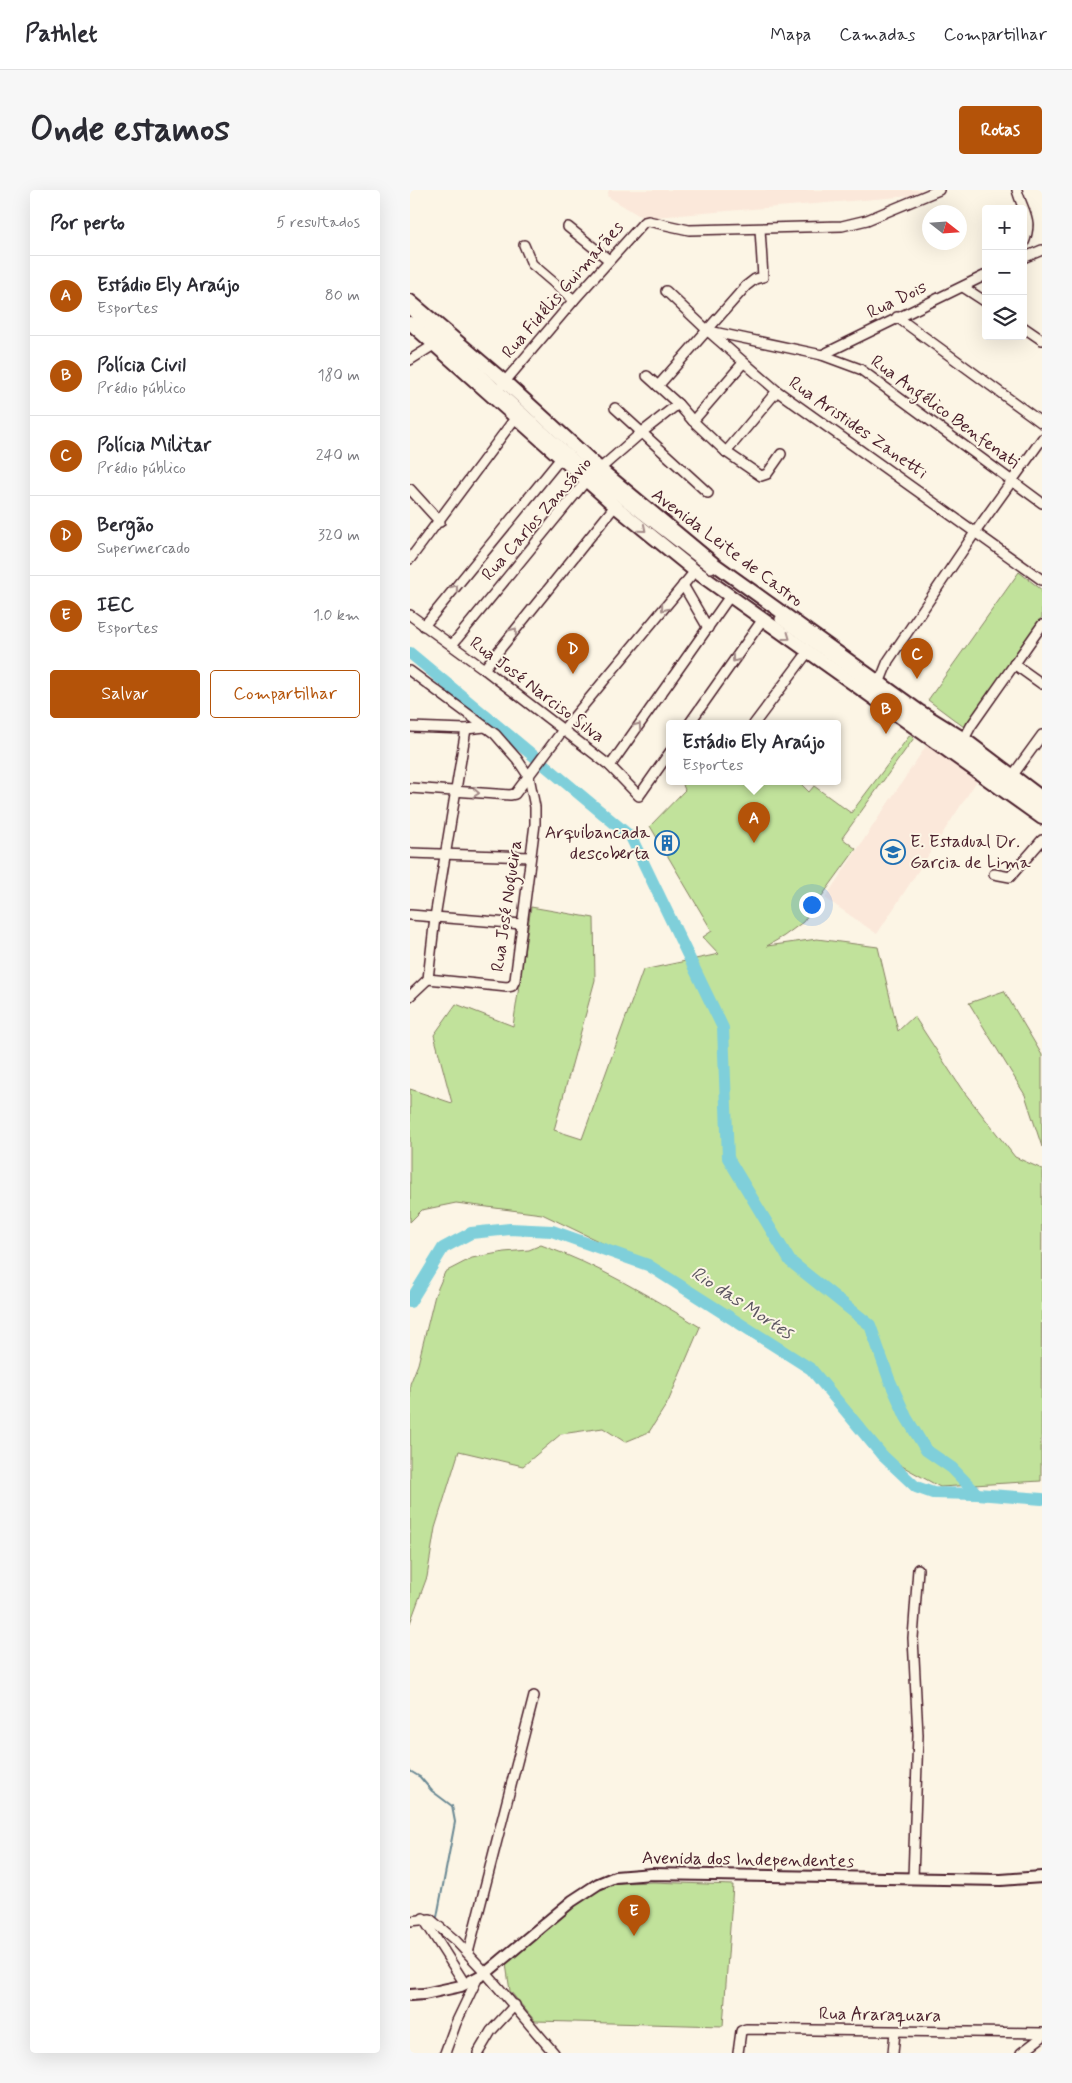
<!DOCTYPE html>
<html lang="pt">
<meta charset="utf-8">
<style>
:root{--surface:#fff;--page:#f7f7f7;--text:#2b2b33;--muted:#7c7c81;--line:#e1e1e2;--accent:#b45309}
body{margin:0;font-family:Mynerve,sans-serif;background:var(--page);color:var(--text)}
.controls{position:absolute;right:15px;top:15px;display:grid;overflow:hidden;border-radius:5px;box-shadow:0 5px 20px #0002}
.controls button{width:45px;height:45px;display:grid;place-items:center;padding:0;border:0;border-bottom:1px solid var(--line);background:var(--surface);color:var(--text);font:25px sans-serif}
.compass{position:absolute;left:512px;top:15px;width:45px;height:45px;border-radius:50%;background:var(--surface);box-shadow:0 5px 20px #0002;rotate:107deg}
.you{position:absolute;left:401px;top:714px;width:18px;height:18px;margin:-12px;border:4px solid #fff;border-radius:50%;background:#1a73e8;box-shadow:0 0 0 8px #1a73e833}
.badge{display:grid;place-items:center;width:32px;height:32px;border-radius:50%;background:var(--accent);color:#fff;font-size:16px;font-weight:700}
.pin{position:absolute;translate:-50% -41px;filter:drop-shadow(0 1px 2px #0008)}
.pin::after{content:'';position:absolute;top:26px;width:18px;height:15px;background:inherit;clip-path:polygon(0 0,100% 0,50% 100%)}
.popup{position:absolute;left:256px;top:530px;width:175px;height:65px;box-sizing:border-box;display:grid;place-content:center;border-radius:5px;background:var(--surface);filter:drop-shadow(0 1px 4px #0005);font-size:16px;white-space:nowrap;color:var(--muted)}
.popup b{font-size:19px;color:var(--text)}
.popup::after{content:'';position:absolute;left:50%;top:100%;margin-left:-10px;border:10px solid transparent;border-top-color:var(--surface)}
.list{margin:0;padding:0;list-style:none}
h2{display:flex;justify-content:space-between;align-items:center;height:65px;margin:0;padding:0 20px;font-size:21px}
h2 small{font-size:16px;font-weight:400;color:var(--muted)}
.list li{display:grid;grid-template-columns:32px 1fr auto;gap:15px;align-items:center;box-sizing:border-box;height:80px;padding:0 20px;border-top:1px solid var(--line)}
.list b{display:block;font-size:19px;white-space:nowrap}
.list p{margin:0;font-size:16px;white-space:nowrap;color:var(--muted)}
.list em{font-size:16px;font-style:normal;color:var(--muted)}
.actions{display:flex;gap:10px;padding:15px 20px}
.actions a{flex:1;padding:11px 0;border:1px solid var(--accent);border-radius:5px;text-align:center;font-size:18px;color:var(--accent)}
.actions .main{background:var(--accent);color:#fff}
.icon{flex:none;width:28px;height:28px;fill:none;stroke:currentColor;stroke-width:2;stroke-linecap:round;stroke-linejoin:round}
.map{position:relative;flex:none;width:632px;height:1863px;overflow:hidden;border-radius:5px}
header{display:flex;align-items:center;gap:30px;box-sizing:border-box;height:70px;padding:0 25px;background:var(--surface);border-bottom:1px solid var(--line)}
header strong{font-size:24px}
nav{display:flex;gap:28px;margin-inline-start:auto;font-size:18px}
.intro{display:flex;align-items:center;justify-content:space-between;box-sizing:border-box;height:120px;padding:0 30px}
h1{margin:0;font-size:35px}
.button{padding:12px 22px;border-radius:5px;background:var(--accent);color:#fff;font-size:18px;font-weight:700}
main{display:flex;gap:30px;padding:0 30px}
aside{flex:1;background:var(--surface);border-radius:5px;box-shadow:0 5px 20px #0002}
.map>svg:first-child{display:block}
.built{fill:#fbe8da}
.green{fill:#c1e29b;stroke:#868063}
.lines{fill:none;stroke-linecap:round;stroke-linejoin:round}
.stream{stroke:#6a8994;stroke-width:2}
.river{stroke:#7fcfda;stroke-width:12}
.minor-casing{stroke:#4a1f2b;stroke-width:12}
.major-casing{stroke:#4a1f2b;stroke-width:14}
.highway-casing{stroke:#4a1f2b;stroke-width:16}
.minor{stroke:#fcf5e5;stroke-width:9}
.major{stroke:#fcf5e5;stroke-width:10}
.highway{stroke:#fcf5e5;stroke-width:12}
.oneway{stroke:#a38a88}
.labels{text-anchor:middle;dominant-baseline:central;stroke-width:4;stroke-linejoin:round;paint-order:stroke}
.street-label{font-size:18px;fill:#4a1f2b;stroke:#fcf5e5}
.poi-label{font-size:18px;fill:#4a1f2b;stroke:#fcf5e5;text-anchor:end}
.water-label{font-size:19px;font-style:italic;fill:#5a5460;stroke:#fcf5e5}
</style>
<header>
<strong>Pathlet</strong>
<nav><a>Mapa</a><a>Camadas</a><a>Compartilhar</a></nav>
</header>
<div class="intro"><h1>Onde estamos</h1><a class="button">Rotas</a></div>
<main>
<aside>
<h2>Por perto<small>5 resultados</small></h2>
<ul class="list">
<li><span class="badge">A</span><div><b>Estádio Ely Araújo</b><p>Esportes</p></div><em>80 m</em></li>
<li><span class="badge">B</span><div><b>Polícia Civil</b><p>Prédio público</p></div><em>180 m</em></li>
<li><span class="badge">C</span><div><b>Polícia Militar</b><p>Prédio público</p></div><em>240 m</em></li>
<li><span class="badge">D</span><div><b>Bergão</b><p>Supermercado</p></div><em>320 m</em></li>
<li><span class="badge">E</span><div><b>IEC</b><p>Esportes</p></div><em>1.0 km</em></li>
</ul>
<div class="actions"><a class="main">Salvar</a><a>Compartilhar</a></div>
</aside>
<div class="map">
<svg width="632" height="1863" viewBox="0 0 632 1863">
<rect width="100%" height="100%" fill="#fcf5e5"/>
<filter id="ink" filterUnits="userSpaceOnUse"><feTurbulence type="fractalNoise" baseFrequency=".02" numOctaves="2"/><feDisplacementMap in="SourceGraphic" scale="10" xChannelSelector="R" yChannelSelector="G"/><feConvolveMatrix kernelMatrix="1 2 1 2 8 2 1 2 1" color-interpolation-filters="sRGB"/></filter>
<g filter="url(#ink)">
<g class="built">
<polygon points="199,0 514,0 514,5 233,28 197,6"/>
<polygon points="520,550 570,586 467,744 415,708"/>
</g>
<g class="green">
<polygon points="609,382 632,400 632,427 554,537 518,510"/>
<polygon points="500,545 504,548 432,648 446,659 393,732 374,746 357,756 407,749 468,757 488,841 504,826 551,898 605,967 632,979 631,1291 530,1297 472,1265 401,1179 238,1075 132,1024 46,1013 12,1020 0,1032 0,899 42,913 24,845 46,814 103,836 121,717 184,728 185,790 144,940 172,949 233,780 309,764 293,747 302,741 240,636 275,600 273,595 276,592 389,592 399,602 404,596 441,623"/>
<polygon points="594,801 632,865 632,957 615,905 559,813"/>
<path d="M131 1055C188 1075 239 1106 290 1137L258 1212 239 1242 215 1252 193 1238 151 1244 113 1276 49 1261 25 1338 17 1387 0 1433V1194L8 1174 25 1105 35 1082 62 1068 94 1062 119 1060Z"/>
<path d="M243 1692 323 1695 313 1836 125 1831 100 1801 96 1774C123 1750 169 1701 204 1694 216 1692 230 1693 243 1692Z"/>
</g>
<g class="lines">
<polyline class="stream" points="0,1581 10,1587 22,1601 42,1616 45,1632 27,1727"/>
<g class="river">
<polyline points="0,463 221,647 313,838 318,968 380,1071 460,1135 479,1189 496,1227 516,1260 542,1278 567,1304"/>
<polyline points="0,1112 33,1058 61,1043 100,1039 142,1041 238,1075 401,1179 472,1265 506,1297 523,1303 567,1304 632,1309"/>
</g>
<defs>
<g id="minor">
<path d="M607 0C614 25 624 29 613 55"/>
<polyline points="158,37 199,70"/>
<polyline points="114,55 122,74 164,110"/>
<polyline points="613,68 632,60"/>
<polyline points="553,97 576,112"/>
<polyline points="256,101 298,141 367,201 632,390"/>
<polyline points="0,120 183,286 301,378"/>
<polyline points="487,127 632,233"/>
<polyline points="613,137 632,150"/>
<polyline points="299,141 412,165 450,179 632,313"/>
<polyline points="412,165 576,85"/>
<polyline points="0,170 27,153"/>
<polyline points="237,186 268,214 283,231 316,262 351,286 357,284 371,264"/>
<polyline points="92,195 164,110 234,32 238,31 279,40 432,36 457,30 529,0"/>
<polyline points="248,196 336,96 345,89 353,87 350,39"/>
<polyline points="205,218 298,303"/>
<polyline points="283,231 333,173"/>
<polyline points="316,262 367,201"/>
<polyline points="0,299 30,332"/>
<polyline points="0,369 106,227"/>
<polyline points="273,395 298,438"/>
<polyline points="0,425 74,479 200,576 229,606 260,562"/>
<polyline points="370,429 632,617"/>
<polyline points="14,436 151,268"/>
<polyline points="42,455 176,291 231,243 268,214"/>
<polyline points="604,474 632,494"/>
<polyline points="74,479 205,316"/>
<polyline points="0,481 85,544 107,569 119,587 125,617 125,634 105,790 102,796 97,797 18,789"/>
<polyline points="468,496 478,471 566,341 632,249"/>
<polyline points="279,534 353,429"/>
<polyline points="344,534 398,462"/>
<polyline points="0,537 56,539 75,537"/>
<polyline points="552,553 561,536 632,435"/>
<polyline points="200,576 320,406"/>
<polyline points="600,589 632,545"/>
<polyline points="0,598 100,605 105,604 153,540 285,381"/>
<polyline points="0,663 120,667"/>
<polyline points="584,684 600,687 632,650"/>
<polyline points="0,725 112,734"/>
<polyline points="0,806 18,789 25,727 56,539"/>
<polyline points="503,1688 508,1545 503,1448 508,1379"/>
<polyline points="13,1728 55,1794"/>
<polyline points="0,1731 20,1729 46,1751 76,1783 144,1863"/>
<polyline points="58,1763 124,1506"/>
<polyline points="35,1863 46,1833 68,1787"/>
<polyline points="68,1863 81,1841 105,1815"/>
<polyline points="328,1863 331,1841 336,1839 632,1843"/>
<polyline points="483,1863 485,1842"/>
<polyline points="611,1863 632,1847"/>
</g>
<polyline id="major" points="0,1805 14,1804 51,1796 76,1783 162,1711 188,1694 205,1687 242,1684 591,1690 632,1687"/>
<g id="highway">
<polyline points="0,111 94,191 190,279 303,373 509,521 554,549 632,608"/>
<polyline points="0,133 205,316 285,381 632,628"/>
</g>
</defs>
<use href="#minor" class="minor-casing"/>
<use href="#major" class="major-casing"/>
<use href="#highway" class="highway-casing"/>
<use href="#minor" class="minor"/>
<use href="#major" class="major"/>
<use href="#highway" class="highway"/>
</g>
<defs><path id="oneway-chevron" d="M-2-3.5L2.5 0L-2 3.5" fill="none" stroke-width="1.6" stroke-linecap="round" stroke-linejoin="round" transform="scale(1.25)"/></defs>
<g class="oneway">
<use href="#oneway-chevron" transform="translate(233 339) rotate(40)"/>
<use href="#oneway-chevron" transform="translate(45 398) rotate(-51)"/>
<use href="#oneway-chevron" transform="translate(254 418) rotate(129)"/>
<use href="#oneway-chevron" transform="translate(104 441) rotate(-51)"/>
<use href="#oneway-chevron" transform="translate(377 447) rotate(36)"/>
<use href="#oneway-chevron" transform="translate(325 469) rotate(125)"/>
<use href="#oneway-chevron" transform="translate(228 536) rotate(-55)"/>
<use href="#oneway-chevron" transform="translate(66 603) rotate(4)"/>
</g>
</g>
<defs>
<symbol id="building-ring" viewBox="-11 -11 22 22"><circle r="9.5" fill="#fcf5e5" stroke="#1f6fb2" stroke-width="1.5"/><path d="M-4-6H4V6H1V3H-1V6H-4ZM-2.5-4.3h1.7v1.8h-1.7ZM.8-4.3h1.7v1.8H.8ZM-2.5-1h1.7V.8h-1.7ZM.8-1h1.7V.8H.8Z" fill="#1f6fb2"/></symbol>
<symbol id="school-ring" viewBox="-11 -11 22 22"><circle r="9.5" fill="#fcf5e5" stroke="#1f6fb2" stroke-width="1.5"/><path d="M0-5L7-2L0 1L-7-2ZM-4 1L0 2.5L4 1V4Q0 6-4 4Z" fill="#1f6fb2"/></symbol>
</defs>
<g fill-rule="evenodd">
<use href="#building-ring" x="243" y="639" width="28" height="28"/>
<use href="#school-ring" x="469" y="648" width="28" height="28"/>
</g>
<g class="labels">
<g class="street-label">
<text transform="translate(153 100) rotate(-49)">Rua Fidélis Guimarães</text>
<text transform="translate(487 110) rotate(-26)">Rua Dois</text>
<text transform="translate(535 222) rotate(36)">Rua Angélico Benfenati</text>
<text transform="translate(448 238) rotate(35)">Rua Aristides Zanetti</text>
<text transform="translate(127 329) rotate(-49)">Rua Carlos Zansávio</text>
<text transform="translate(317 358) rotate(37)">Avenida Leite de Castro</text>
<text transform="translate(127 500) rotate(37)">Rua José Narciso Silva</text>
<text transform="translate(97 716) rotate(-82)">Rua José Nogueira</text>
<text transform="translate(338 1670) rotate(1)">Avenida dos Independentes</text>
<text transform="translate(470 1825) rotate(1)">Rua Araraquara</text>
</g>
<g class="poi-label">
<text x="240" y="643">Arquibancada<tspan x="240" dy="21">descoberta</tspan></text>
<text x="500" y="652" text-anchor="start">E. Estadual Dr.<tspan x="500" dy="21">Garcia de Lima</tspan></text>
</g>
<g class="water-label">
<text transform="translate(332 1113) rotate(33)">Rio das Mortes</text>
</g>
</g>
</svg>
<div class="controls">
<button>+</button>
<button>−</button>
<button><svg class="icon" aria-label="layers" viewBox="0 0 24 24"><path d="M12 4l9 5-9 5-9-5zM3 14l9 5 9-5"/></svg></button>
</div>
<svg class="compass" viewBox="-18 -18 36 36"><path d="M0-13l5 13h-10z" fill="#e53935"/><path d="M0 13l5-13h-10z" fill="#7c7c81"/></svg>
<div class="you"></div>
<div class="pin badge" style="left:344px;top:653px">A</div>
<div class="popup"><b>Estádio Ely Araújo</b>Esportes</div>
<div class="pin badge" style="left:476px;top:544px">B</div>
<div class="pin badge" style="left:507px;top:489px">C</div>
<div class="pin badge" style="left:163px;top:484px">D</div>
<div class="pin badge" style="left:224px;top:1746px">E</div>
</div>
</main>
